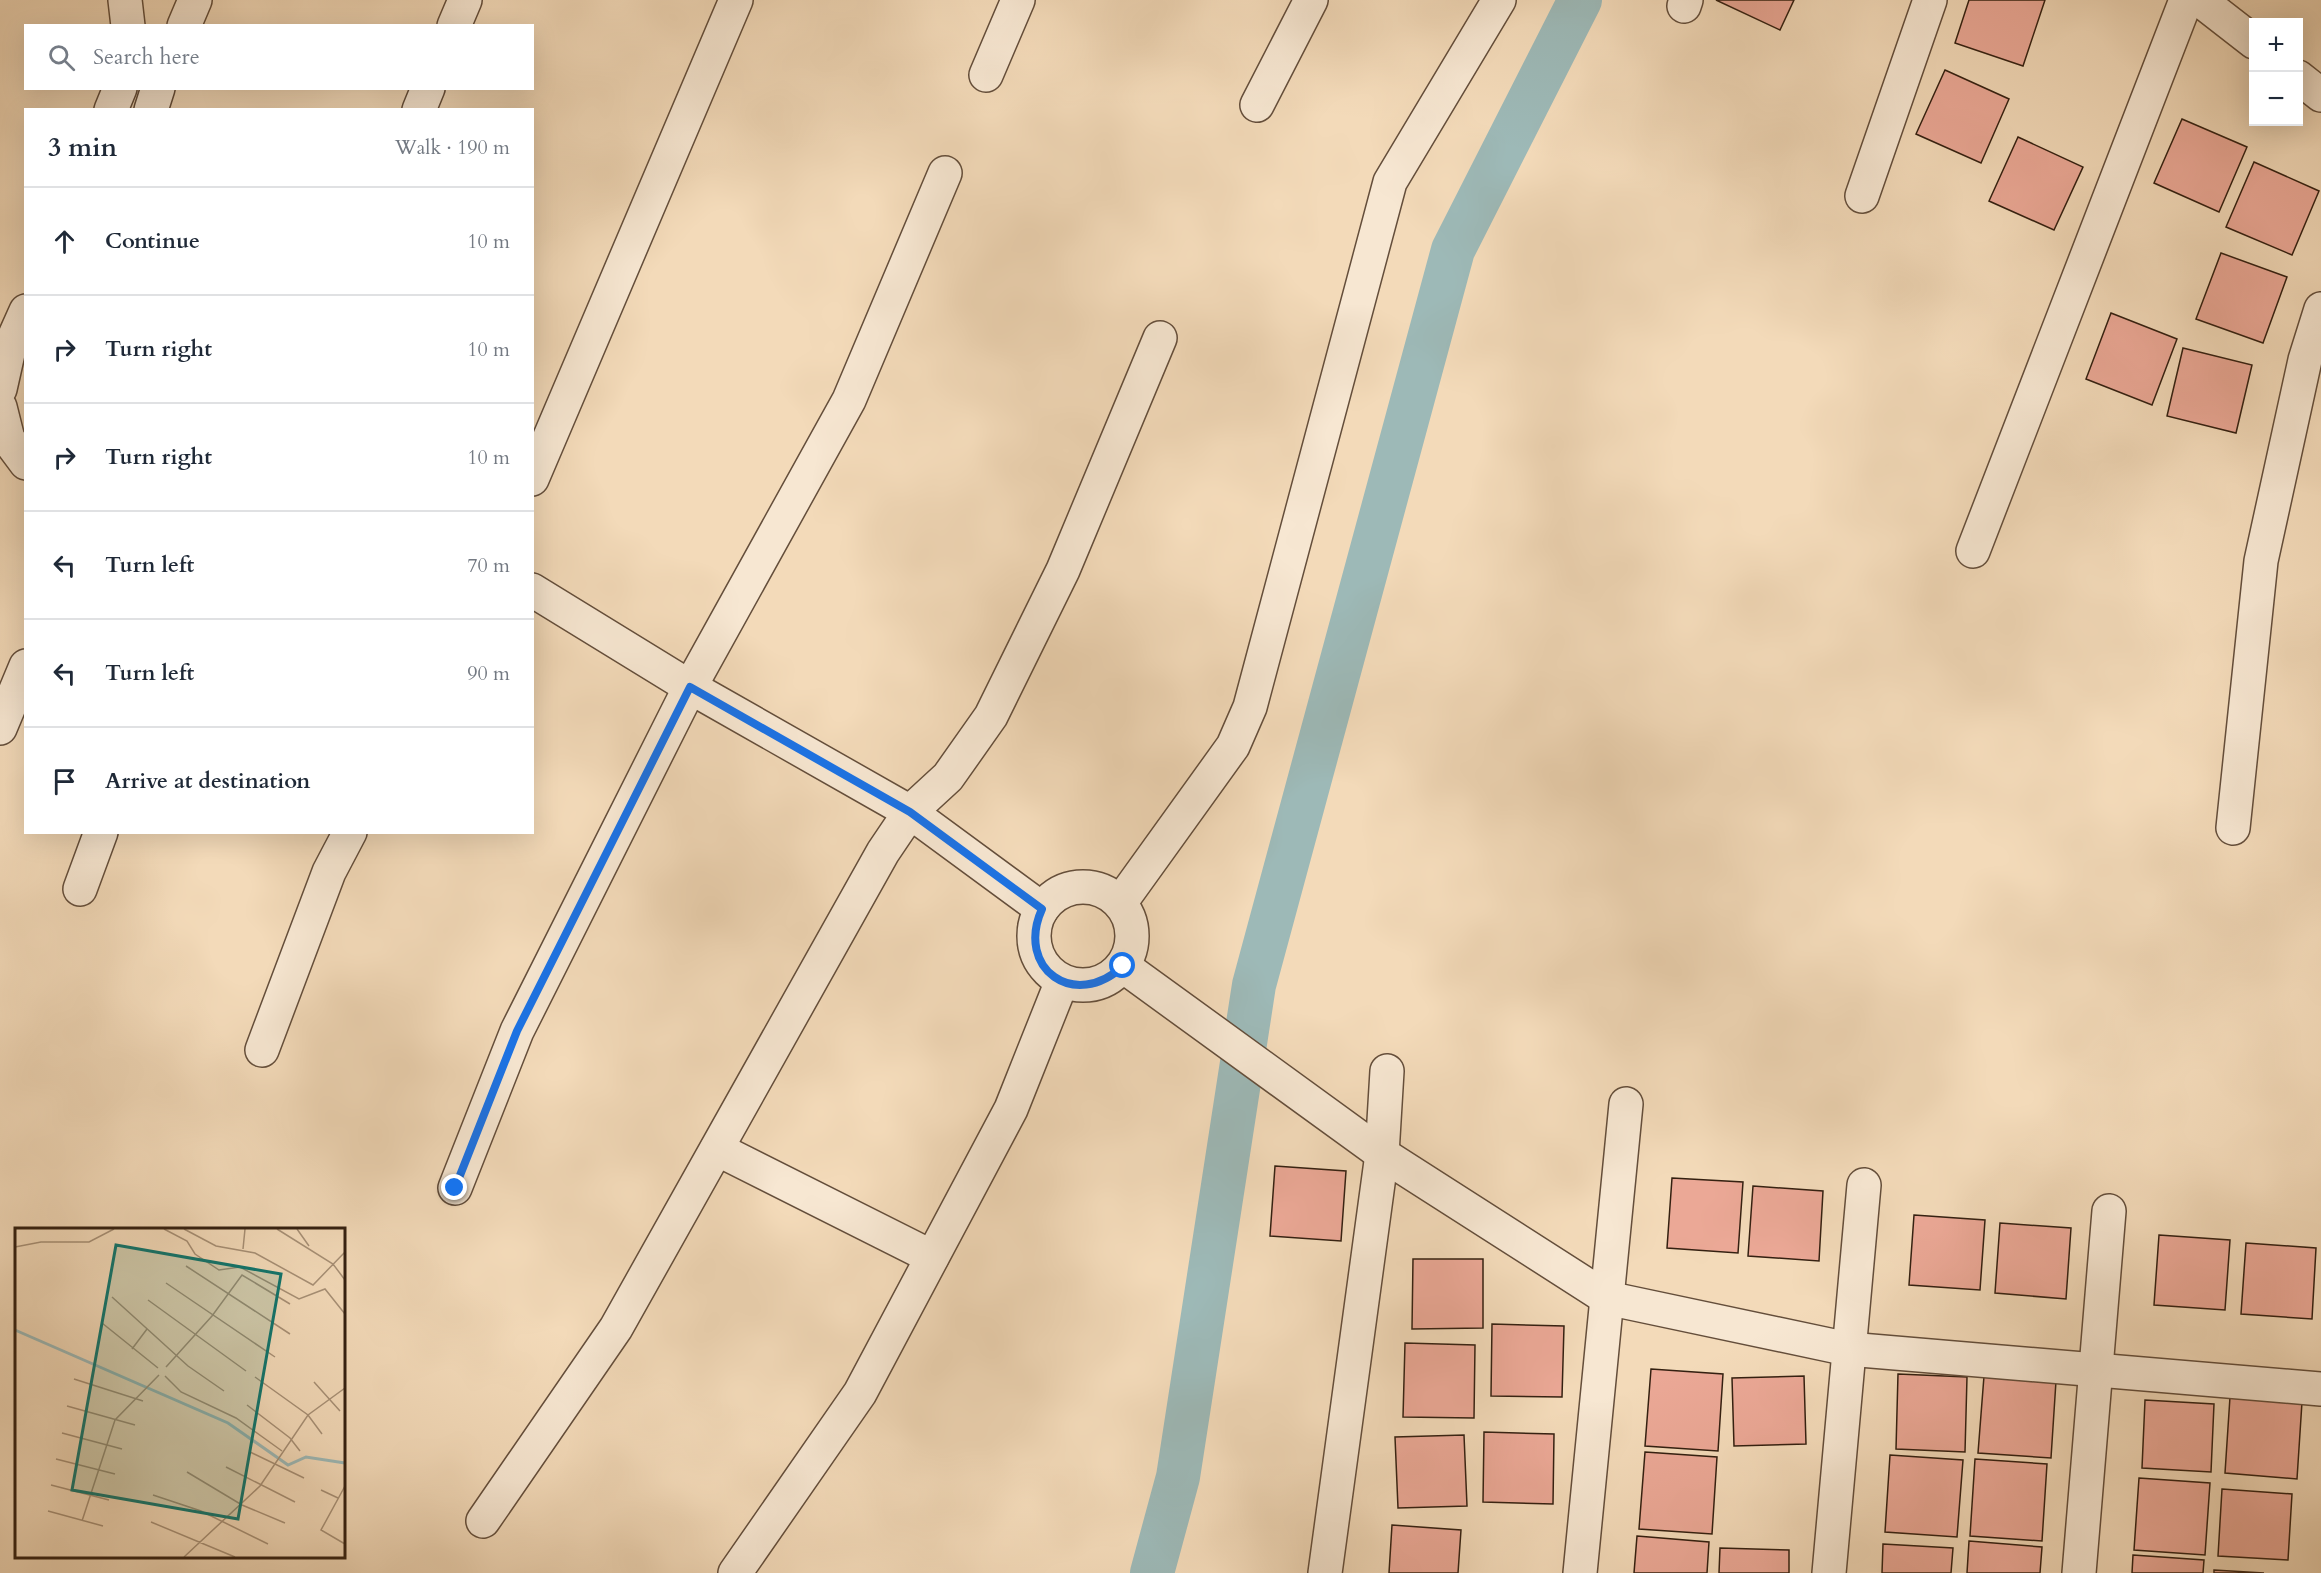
<!DOCTYPE html>
<meta charset="utf-8">
<style>
:root{--surface:#fff;--page:#f2f2f3;--text:#1f2937;--muted:#747a83;--line:#e0e1e3}
body{margin:0;font-family:Cardo,serif;background:var(--page);color:var(--text)}
.controls{position:absolute;right:18px;top:18px;display:grid;overflow:hidden;border-radius:0px;box-shadow:0 6px 24px #0002}
.controls button{width:54px;height:54px;display:grid;place-items:center;padding:0;border:0;border-bottom:2px solid var(--line);background:var(--surface);color:var(--text);font:30px sans-serif}
.stop{position:absolute;width:18px;height:18px;margin:-14px;border:4px solid #1a73e8;border-radius:50%;background:#fff}
.stop.end{background:#1a73e8;border-color:#fff;box-shadow:0 2px 6px #0008}
.list{margin:0;padding:0;list-style:none}
h2{display:flex;justify-content:space-between;align-items:center;height:78px;margin:0;padding:0 24px;font-size:26px}
h2 small{font-size:20px;font-weight:400;color:var(--muted)}
.list li{display:grid;grid-template-columns:39px 1fr auto;gap:18px;align-items:center;box-sizing:border-box;height:108px;padding:0 24px;border-top:2px solid var(--line)}
.list b{display:block;font-size:22px;white-space:nowrap}
.list em{font-size:20px;font-style:normal;color:var(--muted)}
.icon{flex:none;width:33px;height:33px;fill:none;stroke:currentColor;stroke-width:2;stroke-linecap:round;stroke-linejoin:round}
.map{position:relative;flex:none;width:2321px;height:1573px;overflow:hidden}
.search{position:absolute;background:var(--surface);box-shadow:0 6px 24px #0002;left:24px;top:24px;width:510px;height:66px;display:flex;align-items:center;gap:15px;box-sizing:border-box;padding:0 21px;border-radius:0px;color:var(--muted);font-size:22px}
.panel{position:absolute;background:var(--surface);box-shadow:0 6px 24px #0002;left:24px;top:108px;width:510px;height:726px;border-radius:0px}
.map>svg:first-child{display:block}
.lines{fill:none;stroke-linecap:round;stroke-linejoin:round}
.canal{stroke:#9db9b7;stroke-width:44}
.building{fill:#eba896;stroke:#342011;stroke-width:1.5}
.minor-casing{stroke:#644e3b;stroke-width:36}
.minor{stroke:#f7e7d2;stroke-width:33}
.route{stroke:#1a73e8;stroke-width:8}
.inset-river{fill:none;stroke:#9db9b7;stroke-width:3}
.inset-road{fill:none;stroke:#a79076;stroke-width:1.5}
.view{fill:#0f766e;fill-opacity:0.15;stroke:#0f766e;stroke-width:3}
.inset-edge{fill:none;stroke:#342011;stroke-width:3}
</style>
<div class="map">
<svg width="2321" height="1573" viewBox="0 0 2321 1573">
<rect width="100%" height="100%" fill="#f3dab9"/>
<filter id="stains"><feTurbulence type="fractalNoise" baseFrequency=".00333" numOctaves="4"/><feColorMatrix values="0 0 0 0 .2 0 0 0 0 .09 0 0 0 0 .02 0 0 0 .5 -.17"/></filter>
<radialGradient id="worn" r=".72"><stop offset=".6" stop-color="#630" stop-opacity="0"/><stop offset="1" stop-color="#630" stop-opacity=".3"/></radialGradient>
<g class="lines">
<polyline class="canal" points="1152,1573 1178,1477 1254,985 1453,250 1580,0"/>
</g>
<g class="building">
<polygon points="1716,0 1794,0 1780,30"/>
<polygon points="1969,0 2045,0 2023,66 1955,43"/>
<polygon points="1945,70 2009,99 1981,163 1916,134"/>
<polygon points="2182,119 2247,147 2219,212 2154,183"/>
<polygon points="2018,137 2083,167 2054,230 1989,201"/>
<polygon points="2254,162 2319,191 2292,255 2226,227"/>
<polygon points="2221,253 2287,277 2263,343 2196,319"/>
<polygon points="2111,313 2177,339 2152,405 2086,379"/>
<polygon points="2183,348 2252,365 2236,433 2167,416"/>
<polygon points="1275,1166 1346,1171 1341,1241 1270,1236"/>
<polygon points="1672,1178 1743,1182 1738,1253 1667,1248"/>
<polygon points="1753,1186 1823,1191 1819,1261 1748,1256"/>
<polygon points="1914,1215 1985,1220 1980,1290 1909,1285"/>
<polygon points="2000,1223 2071,1228 2066,1299 1995,1293"/>
<polygon points="2159,1235 2230,1240 2225,1310 2154,1305"/>
<polygon points="2246,1243 2316,1248 2312,1319 2241,1314"/>
<polygon points="1413,1259 1483,1259 1483,1328 1412,1329"/>
<polygon points="1492,1324 1564,1326 1562,1397 1491,1396"/>
<polygon points="1405,1343 1475,1345 1474,1418 1403,1417"/>
<polygon points="1651,1369 1723,1374 1718,1451 1645,1446"/>
<polygon points="1898,1374 1967,1377 1965,1452 1896,1449"/>
<polygon points="1804,1376 1806,1444 1734,1446 1732,1378"/>
<polygon points="1984,1376 2056,1381 2051,1458 1978,1453"/>
<polygon points="2230,1397 2302,1402 2297,1479 2225,1473"/>
<polygon points="2145,1400 2214,1404 2211,1472 2142,1468"/>
<polygon points="1484,1432 1554,1434 1553,1504 1483,1502"/>
<polygon points="1464,1435 1467,1506 1398,1508 1395,1437"/>
<polygon points="1645,1452 1717,1457 1712,1534 1639,1529"/>
<polygon points="1890,1455 1963,1460 1957,1537 1885,1532"/>
<polygon points="1975,1459 2047,1464 2042,1541 1970,1536"/>
<polygon points="2139,1478 2210,1483 2205,1555 2134,1550"/>
<polygon points="2222,1489 2292,1494 2288,1560 2218,1556"/>
<polygon points="1392,1525 1461,1530 1458,1573 1389,1573"/>
<polygon points="1637,1536 1709,1542 1707,1573 1634,1573"/>
<polygon points="1969,1541 2042,1547 2040,1573 1967,1573"/>
<polygon points="1883,1544 1953,1548 1951,1573 1882,1573"/>
<polygon points="1720,1548 1789,1550 1789,1573 1719,1573"/>
<polygon points="2133,1555 2204,1560 2203,1573 2132,1573"/>
<polygon points="2214,1570 2264,1573 2214,1573"/>
</g>
<g class="lines">
<defs>
<g id="minor">
<polyline points="125,0 128,26"/>
<polyline points="2200,0 2254,42"/>
<polyline points="1684,6 1686,0"/>
<polyline points="184,26 195,0"/>
<polyline points="454,26 465,0"/>
<polyline points="986,75 1018,0"/>
<polyline points="2298,77 2321,95"/>
<polyline points="1257,105 1311,0"/>
<polyline points="111,110 120,88"/>
<polyline points="151,110 158,88"/>
<polyline points="419,110 428,88"/>
<polyline points="1862,196 1930,0"/>
<polyline points="0,389 9,349 26,311"/>
<polyline points="0,407 8,439 26,463"/>
<polyline points="532,479 736,0"/>
<polyline points="1973,551 2186,0"/>
<polyline points="532,590 690,687 910,812 1042,909"/>
<polyline points="0,728 26,666"/>
<polyline points="2233,828 2261,561 2305,360 2321,309"/>
<circle cx="1083" cy="936" r="49"/>
<polyline points="80,889 101,832"/>
<polyline points="1120,903 1233,746 1250,707 1390,182 1499,0"/>
<polyline points="1123,966 1382,1154 1607,1298 1848,1349 2321,1389"/>
<polyline points="262,1050 329,872 350,832"/>
<polyline points="717,1149 932,1257"/>
<polyline points="455,1188 517,1031 690,687 849,400 945,173"/>
<polyline points="483,1521 616,1328 883,852 910,812 948,777 991,716 1063,570 1160,338"/>
<polyline points="735,1573 860,1393 1011,1109 1062,981"/>
<polyline points="1325,1573 1382,1154 1387,1071"/>
<polyline points="1580,1573 1626,1104"/>
<polyline points="1829,1573 1864,1185"/>
<polyline points="2079,1573 2109,1211"/>
</g>
</defs>
<use href="#minor" class="minor-casing"/>
<use href="#minor" class="minor"/>
</g>
<g class="lines">
<path class="route" d="M455 1188 517 1031 690 687 910 812 1042 909C1015 969 1075 1011 1123 966"/>
</g>
<g transform="translate(15 1228)">
<rect width="330" height="330" fill="#f3dab9"/>
<path class="inset-river" d="M0 102 213 195 273 237 291 229 330 235"/>
<path class="inset-road" d="M149 1 172 13 180 26 204 42 225 39 284 71 310 61 330 86M169 1 201 18 240 25 298 57 330 24M262 1 318 36 330 52M282 1 294 18M0 19 26 14H74L99 1M228 21 230 1M171 38 275 106M151 55 260 129M97 69 173 138 209 163M133 72 231 143M87 95 143 140M117 121 132 101M151 139 197 88 227 47 275 76M150 148 166 164 221 190 267 223M240 149 293 187 307 206M59 151 128 173M299 154 325 183M232 177 275 210 285 223M52 178 120 197M47 205 107 221M235 224 289 250M41 231 100 246M211 239 280 274M172 244 227 277 270 295M36 257 94 272M330 258 306 302 330 316M306 262 323 270M138 267 186 283 253 316M33 283 88 298M67 293 100 192 144 147M136 294 220 329M169 329 245 258 293 187 330 160"/>
<path class="view" d="M101 17 266 46 223 291 57 262Z"/>
<rect width="330" height="330" class="inset-edge"/>
</g>
<rect width="100%" height="100%" filter="url(#stains)"/>
<rect width="100%" height="100%" fill="url(#worn)"/>
</svg>
<div class="controls">
<button>+</button>
<button>−</button>
</div>
<div class="stop" style="left:1123px;top:966px"></div>
<div class="stop end" style="left:455px;top:1188px"></div>
<div class="search"><svg class="icon" aria-label="search" viewBox="0 0 24 24"><circle cx="10" cy="10" r="6"/><path d="M15 15l6 6"/></svg>Search here</div>
<section class="panel">
<h2>3 min<small>Walk · 190 m</small></h2>
<ul class="list">
<li><svg class="icon" aria-label="ahead" viewBox="0 0 24 24"><path d="M12 20V5M6 11l6-6 6 6"/></svg><div><b>Continue</b></div><em>10 m</em></li>
<li><svg class="icon" aria-label="right" viewBox="0 0 24 24"><path d="M7 20v-9h11M14 6l5 5-5 5"/></svg><div><b>Turn right</b></div><em>10 m</em></li>
<li><svg class="icon" aria-label="right" viewBox="0 0 24 24"><path d="M7 20v-9h11M14 6l5 5-5 5"/></svg><div><b>Turn right</b></div><em>10 m</em></li>
<li><svg class="icon" aria-label="left" viewBox="0 0 24 24"><path d="M17 20v-9H6M10 6l-5 5 5 5"/></svg><div><b>Turn left</b></div><em>70 m</em></li>
<li><svg class="icon" aria-label="left" viewBox="0 0 24 24"><path d="M17 20v-9H6M10 6l-5 5 5 5"/></svg><div><b>Turn left</b></div><em>90 m</em></li>
<li><svg class="icon" aria-label="arrive" viewBox="0 0 24 24"><path d="M6 21V4h12l-3 4 3 4H6"/></svg><div><b>Arrive at destination</b></div></li>
</ul>
</section>
</div>
